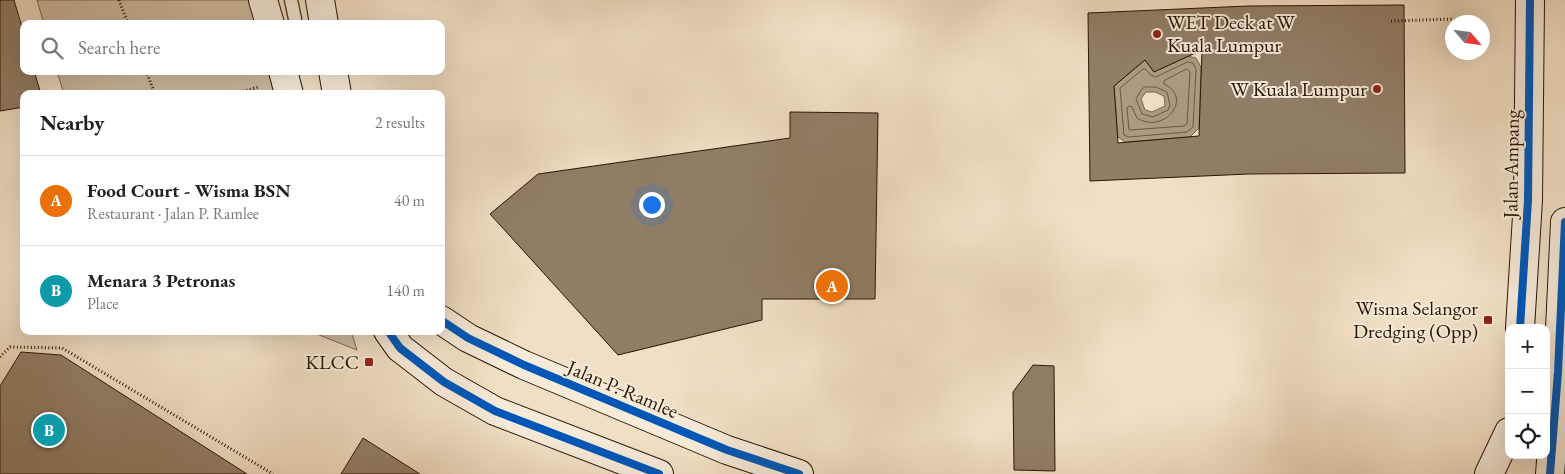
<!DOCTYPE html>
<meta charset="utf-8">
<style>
:root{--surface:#fff;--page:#f2f2f2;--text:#202124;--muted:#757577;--line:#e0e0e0;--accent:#8f2418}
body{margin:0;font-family:"EB Garamond",serif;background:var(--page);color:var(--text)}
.controls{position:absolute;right:15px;bottom:15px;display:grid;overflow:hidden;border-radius:10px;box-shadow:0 5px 20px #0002}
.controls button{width:45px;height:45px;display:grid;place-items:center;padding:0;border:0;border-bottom:1px solid var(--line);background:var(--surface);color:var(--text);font:25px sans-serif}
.compass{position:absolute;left:1445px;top:15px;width:45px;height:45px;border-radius:50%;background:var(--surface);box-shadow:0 5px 20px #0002;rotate:118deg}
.you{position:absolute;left:651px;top:204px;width:18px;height:18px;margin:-12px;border:4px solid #fff;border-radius:50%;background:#1a73e8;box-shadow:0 0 0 8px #1a73e833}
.badge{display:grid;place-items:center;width:32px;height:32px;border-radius:50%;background:var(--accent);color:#fff;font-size:16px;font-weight:700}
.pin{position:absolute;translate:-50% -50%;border:2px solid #fff;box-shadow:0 1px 5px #0006}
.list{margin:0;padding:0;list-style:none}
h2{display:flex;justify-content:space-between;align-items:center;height:65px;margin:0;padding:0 20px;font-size:21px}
h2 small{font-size:16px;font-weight:400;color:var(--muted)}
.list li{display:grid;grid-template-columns:32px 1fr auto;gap:15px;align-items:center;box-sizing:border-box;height:90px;padding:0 20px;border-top:1px solid var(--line)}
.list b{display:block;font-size:19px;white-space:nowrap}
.list p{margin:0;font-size:16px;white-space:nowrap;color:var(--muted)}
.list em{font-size:16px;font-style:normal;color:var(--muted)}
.icon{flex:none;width:28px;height:28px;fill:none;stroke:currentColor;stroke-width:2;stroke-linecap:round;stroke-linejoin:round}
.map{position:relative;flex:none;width:1565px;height:474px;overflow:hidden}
.search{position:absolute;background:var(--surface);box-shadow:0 5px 20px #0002;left:20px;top:20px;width:425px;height:55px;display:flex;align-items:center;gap:12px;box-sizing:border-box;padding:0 18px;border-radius:10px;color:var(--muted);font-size:19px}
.panel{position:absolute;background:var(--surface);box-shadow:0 5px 20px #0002;left:20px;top:90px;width:425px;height:245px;border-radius:10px}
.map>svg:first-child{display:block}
.green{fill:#cfbda4;stroke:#7c6953}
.water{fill:#ad9a83;stroke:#78654f;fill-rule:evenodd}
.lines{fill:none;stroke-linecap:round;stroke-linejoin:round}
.shore{stroke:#6b5842;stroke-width:1}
.building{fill:#917e67;stroke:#291502;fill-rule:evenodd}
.lane-casing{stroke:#5b4833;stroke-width:15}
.secondary-casing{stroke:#291502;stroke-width:30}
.path{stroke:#291502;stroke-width:3;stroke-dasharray:1 2.5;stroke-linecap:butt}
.lane{stroke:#f6ead9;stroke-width:12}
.secondary{stroke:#f6ead9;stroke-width:28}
.cycleway-casing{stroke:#f6ead9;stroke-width:11}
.cycleway{stroke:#0057b8;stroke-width:8}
.poi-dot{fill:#8f2418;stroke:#f6ead9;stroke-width:2}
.labels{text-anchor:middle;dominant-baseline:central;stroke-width:4;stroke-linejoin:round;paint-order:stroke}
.poi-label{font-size:20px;fill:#291502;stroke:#f6ead9;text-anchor:end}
.street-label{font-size:20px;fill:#291502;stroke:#f6ead9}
</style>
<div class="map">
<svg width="1565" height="474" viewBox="0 0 1565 474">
<rect width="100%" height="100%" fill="#f1dfc5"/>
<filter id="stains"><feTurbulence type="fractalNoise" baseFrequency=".004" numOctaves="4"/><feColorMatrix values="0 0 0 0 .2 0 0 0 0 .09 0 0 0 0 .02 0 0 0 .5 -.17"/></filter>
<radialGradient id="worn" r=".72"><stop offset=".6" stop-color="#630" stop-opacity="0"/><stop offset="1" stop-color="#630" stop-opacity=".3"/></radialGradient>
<g class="green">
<polygon points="37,0 251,0 258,24 44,24"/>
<polygon points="57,71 273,71 279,94 64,94"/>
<polygon points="309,331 351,331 357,350"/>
</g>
<path class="water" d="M1188 56 1196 58 1201 67 1199 128 1190 137 1125 142 1118 137 1114 86 1145 60 1154 72ZM1146 92H1155L1164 96 1165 106 1152 112 1145 110 1141 99Z"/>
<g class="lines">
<g class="shore">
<polygon points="1188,62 1193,63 1196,69 1193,127 1187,132 1128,137 1124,135 1120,88 1143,69 1145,69 1151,75 1155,77"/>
<path d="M1187 69 1190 72 1187 124 1184 126 1129 130 1127 108 1129 106 1132 107 1137 118C1164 135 1194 98 1164 84V81Z"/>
<polygon points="1145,87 1156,87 1167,92 1170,105 1168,110 1153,117 1142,114 1136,99 1141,90"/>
</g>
</g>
<g class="building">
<polygon points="0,0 14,0 24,34 24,71 34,71 41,94 24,94 24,107 0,111"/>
<path d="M1404 5 1405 173 1249 174 1090 181 1088 13 1248 6ZM1202 50 1199 136 1118 143 1114 86 1145 60 1154 72Z"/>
<polygon points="790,112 878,113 875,299 762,299 762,320 618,355 490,214 538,174 790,138"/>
<polygon points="21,352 61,355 247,474 0,474 0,386"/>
<polygon points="1033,365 1054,366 1055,471 1014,470 1013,392"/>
<polygon points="363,438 420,474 341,474"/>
</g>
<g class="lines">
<defs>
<polyline id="lane" points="291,0 295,19"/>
<g id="secondary">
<polyline points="263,0 270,24"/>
<polyline points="320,0 324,24"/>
<polyline points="283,71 289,94"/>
<polyline points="333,71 337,94"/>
<polyline points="441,320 468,338 524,365 727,450 799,474"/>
<polyline points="1520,328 1528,200 1530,0"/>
<polyline points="388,331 400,348 444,382 495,411 659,474"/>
<polyline points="1489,474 1509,432"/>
<polyline points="1550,474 1558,372 1565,222"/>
</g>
</defs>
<use href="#lane" class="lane-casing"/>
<use href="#secondary" class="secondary-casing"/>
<g class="path">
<polyline points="119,0 128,24"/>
<polyline points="1391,21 1453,19"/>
<polyline points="146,71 155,94"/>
<polyline points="233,94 259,87"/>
<polyline points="0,357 10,347 62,348 273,474"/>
</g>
<use href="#lane" class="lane"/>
<use href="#secondary" class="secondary"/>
<defs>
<g id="cycleway">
<polyline points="441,320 468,338 524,365 727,450 799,474"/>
<polyline points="1520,328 1528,200 1530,0"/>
<polyline points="388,331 400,348 444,382 495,411 659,474"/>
<polyline points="1550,474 1558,372 1565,222"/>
</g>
</defs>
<use href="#cycleway" class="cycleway-casing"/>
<use href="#cycleway" class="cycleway"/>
</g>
<g class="poi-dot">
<circle cx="1157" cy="34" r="5"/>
<circle cx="1377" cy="89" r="5"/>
<rect x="1483" y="315" width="10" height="10" rx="2.5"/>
<rect x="364" y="357" width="10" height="10" rx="2.5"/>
</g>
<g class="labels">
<g class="poi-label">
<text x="1167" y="22" text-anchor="start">WET Deck at W<tspan x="1167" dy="23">Kuala Lumpur</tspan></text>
<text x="1367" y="89">W Kuala Lumpur</text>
<text x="1478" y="308">Wisma Selangor<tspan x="1478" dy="23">Dredging (Opp)</tspan></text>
<text x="359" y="362">KLCC</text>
</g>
<g class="street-label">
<text transform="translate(1511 164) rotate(-89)">Jalan Ampang</text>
<text transform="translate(623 389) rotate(23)">Jalan P. Ramlee</text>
</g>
</g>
<rect width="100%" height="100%" filter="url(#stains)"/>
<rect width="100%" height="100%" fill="url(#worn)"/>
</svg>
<div class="controls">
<button>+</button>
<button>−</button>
<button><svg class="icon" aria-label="locate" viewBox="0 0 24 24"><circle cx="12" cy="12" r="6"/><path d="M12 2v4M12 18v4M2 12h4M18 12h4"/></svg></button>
</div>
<svg class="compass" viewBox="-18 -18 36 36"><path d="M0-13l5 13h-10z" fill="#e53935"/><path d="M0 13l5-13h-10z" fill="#757577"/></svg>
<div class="you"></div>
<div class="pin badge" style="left:832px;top:286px;background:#e8710a">A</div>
<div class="pin badge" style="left:49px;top:430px;background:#0f9aa8">B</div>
<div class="search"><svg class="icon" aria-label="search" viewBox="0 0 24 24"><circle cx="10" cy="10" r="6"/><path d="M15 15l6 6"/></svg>Search here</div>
<section class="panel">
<h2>Nearby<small>2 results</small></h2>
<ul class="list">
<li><span class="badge" style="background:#e8710a">A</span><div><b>Food Court - Wisma BSN</b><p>Restaurant · Jalan P. Ramlee</p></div><em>40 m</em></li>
<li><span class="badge" style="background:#0f9aa8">B</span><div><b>Menara 3 Petronas</b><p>Place</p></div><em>140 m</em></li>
</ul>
</section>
</div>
